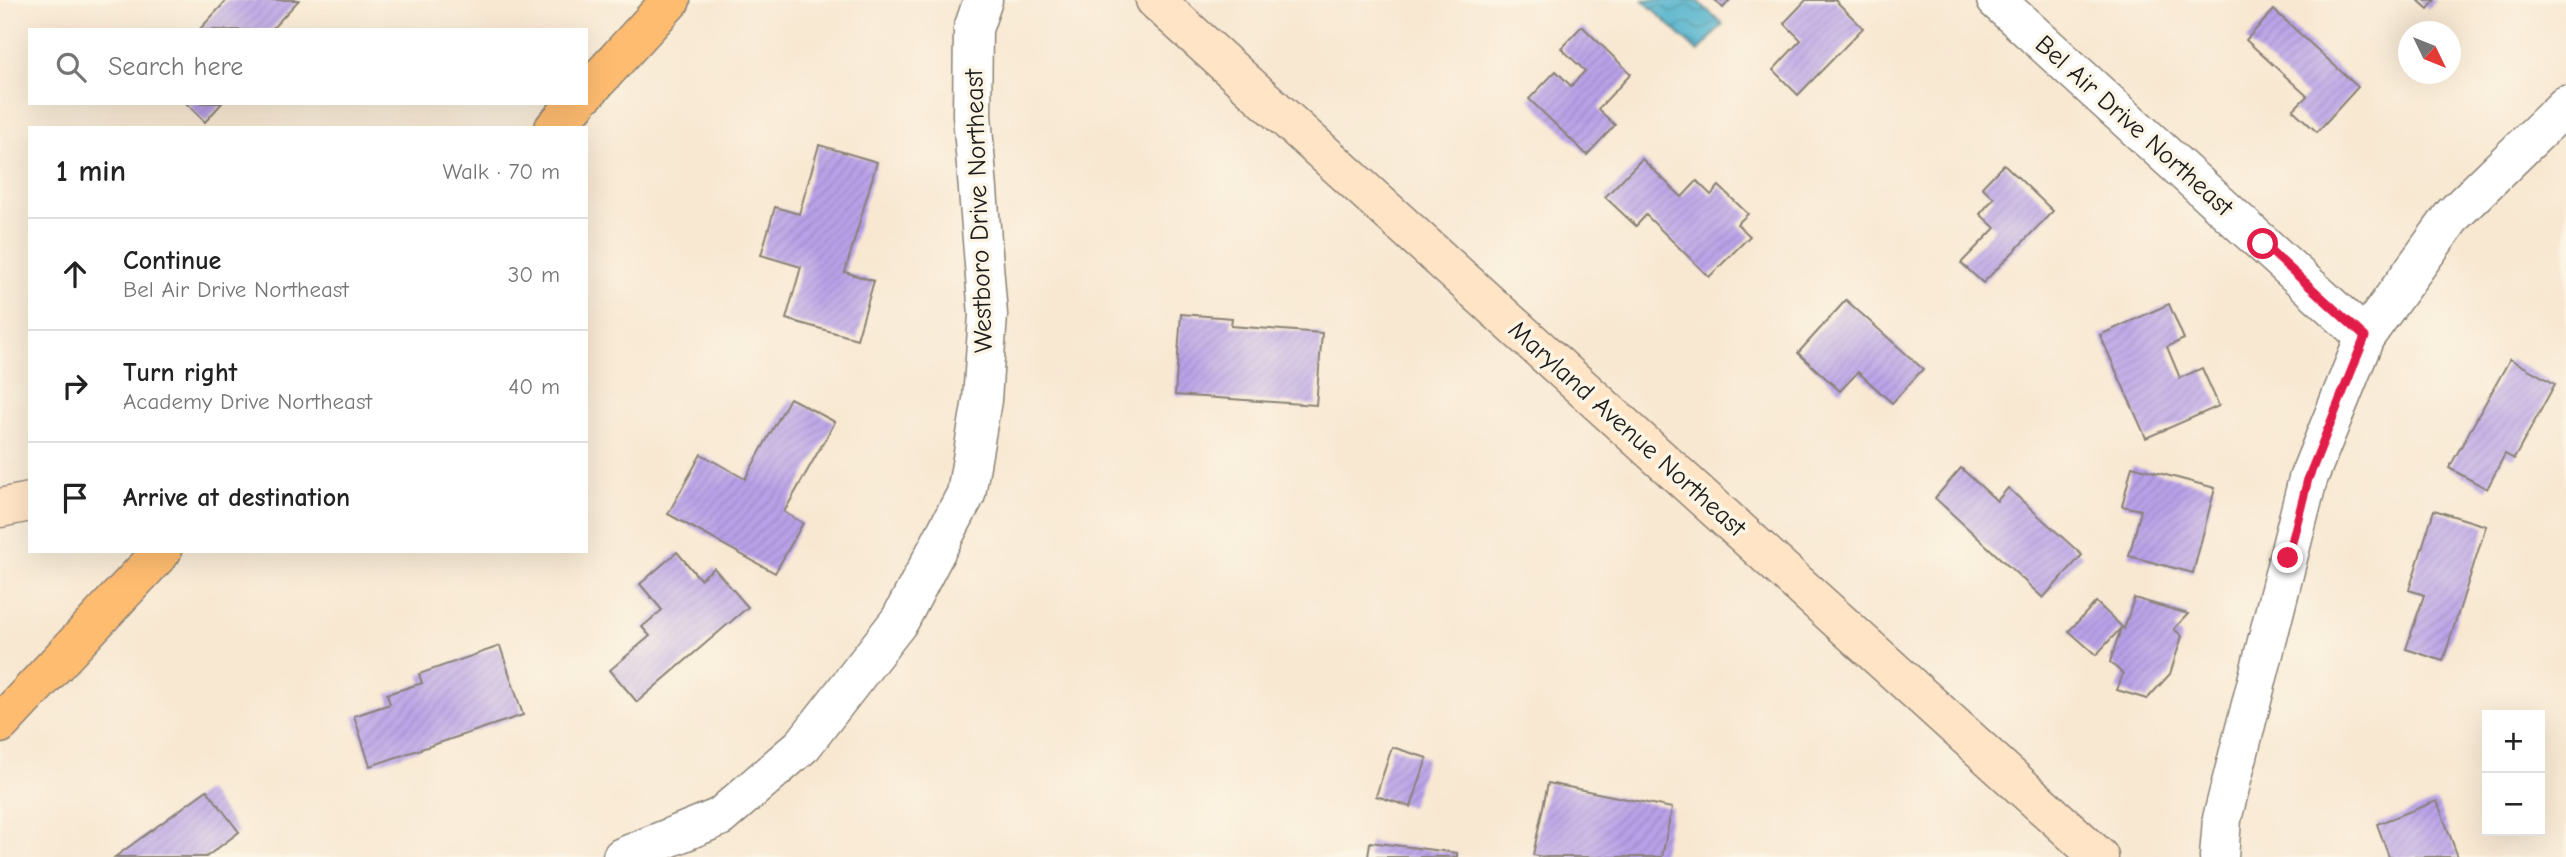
<!DOCTYPE html>
<meta charset="utf-8">
<style>
:root{--surface:#fff;--page:#f2f2f2;--text:#222;--muted:#767676;--line:#e0e0e0}
body{margin:0;font-family:"Comic Neue",sans-serif;background:var(--page);color:var(--text)}
.controls{position:absolute;right:21px;bottom:21px;display:grid;overflow:hidden;border-radius:0px;box-shadow:0 7px 28px #0002}
.controls button{width:63px;height:63px;display:grid;place-items:center;padding:0;border:0;border-bottom:2px solid var(--line);background:var(--surface);color:var(--text);font:35px sans-serif}
.compass{position:absolute;left:2398px;top:21px;width:63px;height:63px;border-radius:50%;background:var(--surface);box-shadow:0 7px 28px #0002;rotate:133deg}
.stop{position:absolute;width:21px;height:21px;margin:-16px;border:5px solid #e11d48;border-radius:50%;background:#fff}
.stop.end{background:#e11d48;border-color:#fff;box-shadow:0 2px 7px #0008}
.list{margin:0;padding:0;list-style:none}
h2{display:flex;justify-content:space-between;align-items:center;height:91px;margin:0;padding:0 28px;font-size:30px}
h2 small{font-size:23px;font-weight:400;color:var(--muted)}
.list li{display:grid;grid-template-columns:46px 1fr auto;gap:21px;align-items:center;box-sizing:border-box;height:112px;padding:0 28px;border-top:2px solid var(--line)}
.list b{display:block;font-size:26px;white-space:nowrap}
.list p{margin:0;font-size:23px;white-space:nowrap;color:var(--muted)}
.list em{font-size:23px;font-style:normal;color:var(--muted)}
.icon{flex:none;width:38px;height:38px;fill:none;stroke:currentColor;stroke-width:2;stroke-linecap:round;stroke-linejoin:round}
.map{position:relative;flex:none;width:2566px;height:857px;overflow:hidden}
.search{position:absolute;background:var(--surface);box-shadow:0 7px 28px #0002;left:28px;top:28px;width:560px;height:77px;display:flex;align-items:center;gap:18px;box-sizing:border-box;padding:0 24px;border-radius:0px;color:var(--muted);font-size:26px}
.panel{position:absolute;background:var(--surface);box-shadow:0 7px 28px #0002;left:28px;top:126px;width:560px;height:427px;border-radius:0px}
.map>svg:first-child{display:block}
.water{fill:url(#water-waves);stroke:#346674;stroke-width:2}
.building{fill:url(#building-hatch)}
.lines{fill:none;stroke-linecap:round;stroke-linejoin:round}
.street-casing{stroke:#8a8277;stroke-width:41}
.secondary-casing{stroke:#8a8277;stroke-width:41}
.primary-casing{stroke:#8a8277;stroke-width:41}
.street{stroke:#fff;stroke-width:38}
.secondary{stroke:#ffe4c6;stroke-width:38}
.primary{stroke:#febc70;stroke-width:38}
.route{stroke:#e11d48;stroke-width:9}
.labels{text-anchor:middle;dominant-baseline:central;stroke-width:7;stroke-linejoin:round;paint-order:stroke}
.street-label{font-size:26px;fill:#1c1c1c;stroke:#fcf5e5}
</style>
<div class="map">
<svg width="2566" height="857" viewBox="0 0 2566 857">
<defs>
<pattern id="water-waves" width="16" height="10" patternUnits="userSpaceOnUse" patternTransform="scale(1.75)"><rect width="16" height="10" fill="#4db1cc"/><path d="M0 5q4-4 8 0t8 0" fill="none" stroke="#3f8fa5"/></pattern>
<pattern id="building-hatch" width="6" height="6" patternUnits="userSpaceOnUse" patternTransform="scale(1.75)"><rect width="6" height="6" fill="#b9a1e8"/><path d="M-1 1l2-2M0 6l6-6M5 7l2-2" fill="none" stroke="#9e8ac6"/></pattern>
</defs>
<rect width="100%" height="100%" fill="#fcf5e5"/>
<filter id="ink" filterUnits="userSpaceOnUse"><feTurbulence type="fractalNoise" baseFrequency=".0143" numOctaves="2"/><feDisplacementMap in="SourceGraphic" scale="14" xChannelSelector="R" yChannelSelector="G"/><feConvolveMatrix kernelMatrix="1 2 1 2 8 2 1 2 1" color-interpolation-filters="sRGB"/></filter>
<filter id="wash" filterUnits="userSpaceOnUse"><feTurbulence type="fractalNoise" baseFrequency=".00686" numOctaves="4" result="noise"/><feDisplacementMap in="SourceGraphic" scale="28" xChannelSelector="R" yChannelSelector="G"/><feGaussianBlur stdDeviation="1.57" result="paint"/><feColorMatrix in="noise" values="0 0 0 0 0 0 0 0 0 0 0 0 0 0 0 0 0 1.4 0 .05"/><feComposite in="paint" operator="in"/></filter>
<g filter="url(#wash)">
<rect width="100%" height="100%" fill="#f8e8d2"/>
<polygon class="water" points="1643,0 1696,0 1723,24 1698,52"/>
<g id="blocks">
<g class="building">
<polygon points="227,0 299,0 271,30 199,30"/>
<polygon points="1715,0 1730,0 1723,8"/>
<polygon points="1806,0 1835,0 1863,28 1798,95 1773,70 1801,40 1784,23"/>
<polygon points="2418,0 2435,0 2428,9"/>
<polygon points="2274,10 2358,87 2317,132 2293,110 2307,96 2246,40"/>
<polygon points="1582,26 1631,74 1598,109 1615,125 1587,155 1529,99 1556,71 1571,86 1585,71 1561,48"/>
<polygon points="186,103 222,103 205,122"/>
<polygon points="819,145 877,162 845,272 874,281 857,339 786,319 801,267 761,255 775,207 799,214"/>
<polygon points="1642,159 1682,197 1697,181 1711,195 1719,186 1748,214 1737,224 1750,236 1709,277 1646,215 1636,226 1605,197"/>
<polygon points="2004,164 2053,211 1983,283 1961,263 1995,228 1980,214 1994,198 1982,187"/>
<polygon points="1846,300 1923,369 1892,403 1858,372 1840,391 1798,353"/>
<polygon points="2169,304 2184,339 2167,347 2180,378 2202,368 2219,406 2146,438 2100,335"/>
<polygon points="1181,314 1232,318 1231,326 1322,333 1316,405 1175,395"/>
<polygon points="2510,359 2555,384 2514,459 2505,454 2487,489 2449,468"/>
<polygon points="790,398 835,422 784,512 803,523 775,573 668,514 701,454 745,479"/>
<polygon points="2132,466 2215,488 2193,573 2129,556 2141,510 2122,506"/>
<polygon points="1961,468 1997,501 2008,488 2082,555 2043,598 1935,498"/>
<polygon points="2434,510 2486,526 2443,661 2406,649 2424,595 2409,590"/>
<polygon points="677,552 700,579 714,568 748,607 637,702 610,670 650,636 642,627 662,610 640,584"/>
<polygon points="2134,598 2188,614 2174,629 2182,636 2170,674 2147,699 2117,690 2123,674 2110,662 2121,628 2096,655 2069,631 2096,602 2124,629"/>
<polygon points="500,646 523,715 370,766 354,716 390,704 387,694 422,683 419,674"/>
<polygon points="1392,747 1427,758 1411,807 1376,796"/>
<polygon points="1548,783 1672,808 1662,857 1544,857 1533,855"/>
<polygon points="207,790 239,832 206,857 115,857"/>
<polygon points="2437,801 2458,857 2389,857 2377,824"/>
<polygon points="1370,842 1457,853 1457,857 1368,857"/>
</g>
</g>
</g>
<g filter="url(#ink)">
<use href="#blocks" fill-opacity="0" stroke="#8a8277" stroke-width="2"/>
<g class="lines">
<defs>
<g id="street">
<polyline points="1996,0 2365,337"/>
<polyline points="622,857 720,817 803,745 900,620 966,494 982,400 988,315 972,115 973,29 983,0"/>
<polyline points="2219,857 2222,819 2308,479 2365,337 2453,215 2566,105"/>
</g>
<g id="secondary">
<polyline points="1155,0 2099,857"/>
<polyline points="0,508 30,502"/>
</g>
<g id="primary">
<polyline points="586,93 671,0"/>
<polyline points="554,128 577,103"/>
<polyline points="0,724 162,551"/>
</g>
</defs>
<use href="#street" class="street-casing"/>
<use href="#secondary" class="secondary-casing"/>
<use href="#primary" class="primary-casing"/>
<use href="#street" class="street"/>
<use href="#secondary" class="secondary"/>
<use href="#primary" class="primary"/>
</g>
</g>
<g class="lines" filter="url(#ink)">
<polyline class="route" points="2263,244 2365,337 2308,479 2288,558"/>
</g>
<g class="labels">
<g class="street-label">
<text transform="translate(2134 126) rotate(42)">Bel Air Drive Northeast</text>
<text transform="translate(979 211) rotate(-92)">Westboro Drive Northeast</text>
<text transform="translate(1627 429) rotate(42)">Maryland Avenue Northeast</text>
</g>
</g>
</svg>
<div class="controls">
<button>+</button>
<button>−</button>
</div>
<svg class="compass" viewBox="-18 -18 36 36"><path d="M0-13l5 13h-10z" fill="#e53935"/><path d="M0 13l5-13h-10z" fill="#767676"/></svg>
<div class="stop" style="left:2263px;top:244px"></div>
<div class="stop end" style="left:2288px;top:558px"></div>
<div class="search"><svg class="icon" aria-label="search" viewBox="0 0 24 24"><circle cx="10" cy="10" r="6"/><path d="M15 15l6 6"/></svg>Search here</div>
<section class="panel">
<h2>1 min<small>Walk · 70 m</small></h2>
<ul class="list">
<li><svg class="icon" aria-label="ahead" viewBox="0 0 24 24"><path d="M12 20V5M6 11l6-6 6 6"/></svg><div><b>Continue</b><p>Bel Air Drive Northeast</p></div><em>30 m</em></li>
<li><svg class="icon" aria-label="right" viewBox="0 0 24 24"><path d="M7 20v-9h11M14 6l5 5-5 5"/></svg><div><b>Turn right</b><p>Academy Drive Northeast</p></div><em>40 m</em></li>
<li><svg class="icon" aria-label="arrive" viewBox="0 0 24 24"><path d="M6 21V4h12l-3 4 3 4H6"/></svg><div><b>Arrive at destination</b></div></li>
</ul>
</section>
</div>
